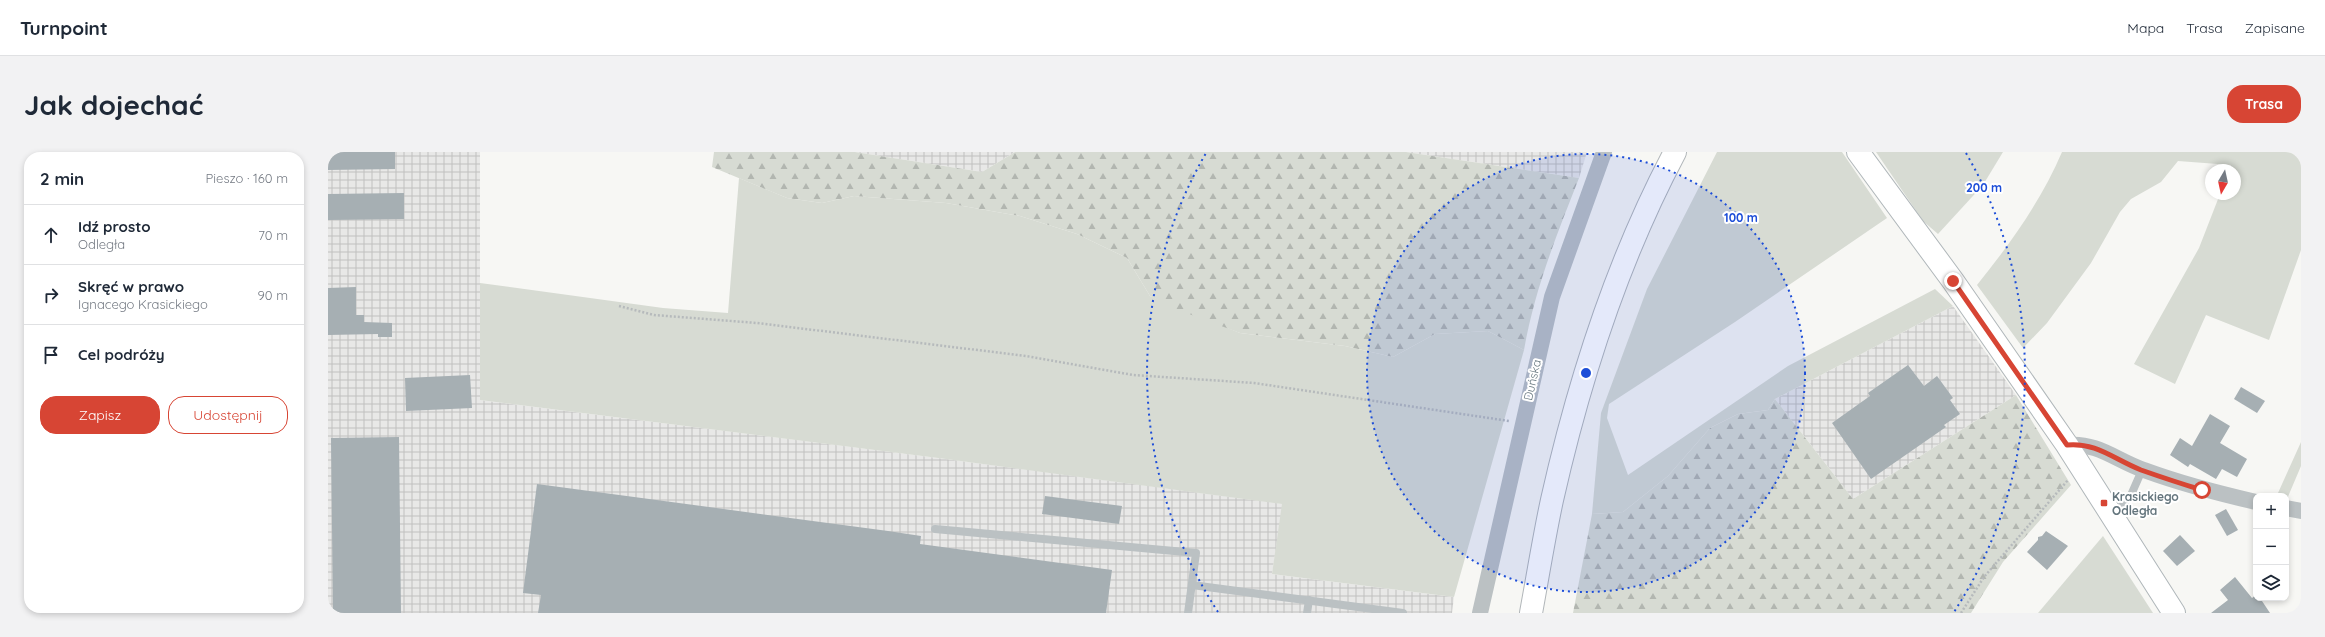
<!DOCTYPE html>
<html lang="pl">
<meta charset="utf-8">
<style>
:root{--surface:#fff;--page:#f2f2f3;--text:#1f2937;--muted:#747a83;--line:#e0e1e3;--accent:#d74534}
body{margin:0;font-family:Quicksand,sans-serif;background:var(--page);color:var(--text)}
.controls{position:absolute;right:12px;bottom:12px;display:grid;overflow:hidden;border-radius:8px;box-shadow:0 2px 6px #0003}
.controls button{width:36px;height:36px;display:grid;place-items:center;padding:0;border:0;border-bottom:1px solid var(--line);background:var(--surface);color:var(--text);font:20px sans-serif}
.compass{position:absolute;left:1877px;top:12px;width:36px;height:36px;border-radius:50%;background:var(--surface);box-shadow:0 2px 6px #0003;rotate:189deg}
.stop{position:absolute;width:12px;height:12px;margin:-9px;border:3px solid #d74534;border-radius:50%;background:#fff}
.stop.end{background:#d74534;border-color:#fff;box-shadow:0 1px 4px #0008}
.list{margin:0;padding:0;list-style:none}
h2{display:flex;justify-content:space-between;align-items:center;height:52px;margin:0;padding:0 16px;font-size:17px}
h2 small{font-size:13px;font-weight:400;color:var(--muted)}
.list li{display:grid;grid-template-columns:26px 1fr auto;gap:12px;align-items:center;box-sizing:border-box;height:60px;padding:0 16px;border-top:1px solid var(--line)}
.list b{display:block;font-size:15px;white-space:nowrap}
.list p{margin:0;font-size:13px;white-space:nowrap;color:var(--muted)}
.list em{font-size:13px;font-style:normal;color:var(--muted)}
.actions{display:flex;gap:8px;padding:12px 16px}
.actions a{flex:1;padding:9px 0;border:1px solid var(--accent);border-radius:16px;text-align:center;font-size:14px;color:var(--accent)}
.actions .main{background:var(--accent);color:#fff}
.icon{flex:none;width:22px;height:22px;fill:none;stroke:currentColor;stroke-width:2;stroke-linecap:round;stroke-linejoin:round}
.map{position:relative;flex:none;width:1973px;height:461px;overflow:hidden;border-radius:16px}
header{display:flex;align-items:center;gap:24px;box-sizing:border-box;height:56px;padding:0 20px;background:var(--surface);border-bottom:1px solid var(--line)}
header strong{font-size:19px}
nav{display:flex;gap:22px;margin-inline-start:auto;font-size:14px}
.intro{display:flex;align-items:center;justify-content:space-between;box-sizing:border-box;height:96px;padding:0 24px}
h1{margin:0;font-size:28px}
.button{padding:10px 18px;border-radius:16px;background:var(--accent);color:#fff;font-size:14px;font-weight:700}
main{display:flex;gap:24px;padding:0 24px}
aside{flex:1;background:var(--surface);border-radius:16px;box-shadow:0 2px 6px #0003}
.map>svg:first-child{display:block}
.industrial{fill:url(#industrial-grid)}
.green{fill:#d7dbd3}
.forest{fill:url(#forest-firs)}
.building{fill:#a6afb3}
.lines{fill:none;stroke-linecap:round;stroke-linejoin:round}
.secondary-casing{stroke:#b0b7ba;stroke-width:24}
.primary-casing{stroke:#b2b7ba;stroke-width:24}
.path{stroke:#b6babc;stroke-width:2.5;stroke-dasharray:2 2;stroke-linecap:butt}
.lane{stroke:#bbc1c3;stroke-width:8}
.street{stroke:#bbc1c3;stroke-width:16}
.secondary{stroke:#fff;stroke-width:22}
.primary{stroke:#fff;stroke-width:22}
.route{stroke:#d74534;stroke-width:5}
.ring{fill:none;stroke:#1d4ed8;stroke-width:2;stroke-dasharray:2 4}
.poi-dot{fill:#d74534;stroke:#fff;stroke-width:1.5}
.labels{text-anchor:middle;dominant-baseline:central;stroke-width:4;stroke-linejoin:round;paint-order:stroke}
.street-label{font-size:12px;fill:#64757d;stroke:#fff}
.poi-label{font-size:12px;font-weight:bold;fill:#64757d;stroke:#fff;text-anchor:start}
.centre{fill:#1d4ed8;stroke:#fff;stroke-width:2}
.ring-label{font-size:12px;text-anchor:middle;font-weight:bold;fill:#1d4ed8;stroke:#fff;stroke-width:4;stroke-linejoin:round;paint-order:stroke}
</style>
<header>
<strong>Turnpoint</strong>
<nav><a>Mapa</a><a>Trasa</a><a>Zapisane</a></nav>
</header>
<div class="intro"><h1>Jak dojechać</h1><a class="button">Trasa</a></div>
<main>
<aside>
<h2>2 min<small>Pieszo · 160 m</small></h2>
<ul class="list">
<li><svg class="icon" aria-label="ahead" viewBox="0 0 24 24"><path d="M12 20V5M6 11l6-6 6 6"/></svg><div><b>Idź prosto</b><p>Odległa</p></div><em>70 m</em></li>
<li><svg class="icon" aria-label="right" viewBox="0 0 24 24"><path d="M7 20v-9h11M14 6l5 5-5 5"/></svg><div><b>Skręć w prawo</b><p>Ignacego Krasickiego</p></div><em>90 m</em></li>
<li><svg class="icon" aria-label="arrive" viewBox="0 0 24 24"><path d="M6 21V4h12l-3 4 3 4H6"/></svg><div><b>Cel podróży</b></div></li>
</ul>
<div class="actions"><a class="main">Zapisz</a><a>Udostępnij</a></div>
</aside>
<div class="map">
<svg width="1973" height="461" viewBox="0 0 1973 461">
<defs>
<pattern id="industrial-grid" width="8" height="8" patternUnits="userSpaceOnUse"><rect width="8" height="8" fill="#e8e8e7"/><path d="M0 4h8M4 0v8" fill="none" stroke="#c0c1c0"/></pattern>
<pattern id="forest-firs" width="22" height="20" patternUnits="userSpaceOnUse"><rect width="22" height="20" fill="#d7dbd3"/><path d="M5 1l3.5 6h-7zM16 11l3.5 6h-7z" fill="#b2b6b0"/></pattern>
</defs>
<rect width="100%" height="100%" fill="#f7f7f4"/>
<g class="industrial">
<polygon points="0,0 152,0 152,248 618,307 955,352 944,422 1126,445 1124,461 0,461"/>
<polygon points="527,0 687,0 654,20"/>
<polygon points="1078,0 1259,0 1251,26"/>
<polygon points="1625,154 1688,243 1525,347 1447,247"/>
</g>
<g class="green">
<polygon points="1389,0 1514,0 1559,66 1407,170 1281,252 1279,266 1300,323 1460,214 1607,137 1625,154 1447,247 1440,258 1410,262 1382,276 1340,324 1295,360 1264,362 1273,261 1319,137"/>
<polygon points="1548,0 1675,0 1655,33 1610,82 1595,69"/>
<path d="M1734 0H1973V98L1941 188 1878 163 1847 232 1806 212 1871 96 1892 42H1907V18H1901L1903 13 1850 9 1833 30 1803 47 1792 60 1763 111 1719 171 1695 196 1649 133C1682 92 1713 49 1734 0Z"/>
<polygon points="411,26 459,46 494,51 526,44 618,51 692,64 749,82 799,106 822,144 912,181 1017,194 1065,205 1107,182 1160,179 1196,198 1126,445 944,422 954,352 618,307 152,248 152,131 335,156 400,161"/>
<polygon points="1973,290 1973,314 1959,347 1958,344 1950,341"/>
<polygon points="1775,384 1825,461 1710,461"/>
</g>
<g class="forest">
<path d="M386 0H527L654 20 687 0H1078L1251 26C1228 85 1207 136 1196 198L1160 179 1107 182 1065 205 1017 194 912 181 853 159 822 144 799 106 749 82 692 64 618 51 526 44 494 51 459 46 384 15Z"/>
<polygon points="1688,243 1743,333 1675,410 1643,461 1245,461 1264,362 1295,360 1340,324 1382,276 1410,262 1440,258 1447,247 1525,347"/>
</g>
<g class="building">
<polygon points="0,0 67,0 67,17 0,18"/>
<polygon points="76,41 76,67 0,68 0,42"/>
<polygon points="28,135 28,163 36,163 36,170 64,171 64,185 50,185 50,182 0,183 0,136"/>
<polygon points="1580,213 1596,234 1609,224 1625,246 1622,248 1632,262 1616,273 1618,275 1543,327 1504,271 1542,244 1540,241"/>
<polygon points="142,223 144,256 78,259 77,226"/>
<polygon points="1913,235 1937,249 1929,261 1906,247"/>
<polygon points="1882,262 1902,274 1892,291 1919,307 1909,325 1894,317 1888,327 1862,312 1860,315 1842,303 1852,286 1864,294"/>
<polygon points="71,285 73,461 5,461 3,286"/>
<polygon points="209,332 560,379 593,384 592,392 784,418 778,461 210,461 213,443 195,441"/>
<polygon points="717,344 794,354 791,372 714,362"/>
<polygon points="1898,357 1910,378 1899,384 1887,363"/>
<polygon points="1718,379 1740,394 1719,418 1699,400 1710,388 1710,385 1714,384"/>
<polygon points="1852,383 1867,399 1849,414 1835,399"/>
<polygon points="1907,425 1924,446 1928,443 1928,446 1932,446 1942,461 1883,461 1900,448 1892,438"/>
</g>
<g class="lines">
<defs>
<polyline id="secondary" points="1530,0 1625,129 1739,293 1846,461"/>
<path id="primary" d="M1203 461C1210 423 1216 385 1224 348 1251 228 1289 109 1347 0"/>
</defs>
<use href="#secondary" class="secondary-casing"/>
<use href="#primary" class="primary-casing"/>
<g class="path">
<polyline points="291,154 326,163 429,171 698,204 805,223 926,231 1181,269"/>
<polyline points="1633,461 1656,425 1740,328"/>
</g>
<g class="lane">
<polyline points="1785,364 1803,343 1814,318"/>
<polyline points="607,377 868,401 860,461"/>
<polyline points="864,433 1075,461"/>
<polyline points="979,461 981,448"/>
</g>
<g class="street">
<path d="M1739 293C1770 290 1789 309 1816 318 1854 332 1889 341 1928 350"/>
<polyline points="1958,356 1973,359"/>
<polyline points="1152,461 1224,145 1276,0"/>
</g>
<use href="#secondary" class="secondary"/>
<use href="#primary" class="primary"/>
</g>
<g class="lines">
<path class="route" d="M1625 129 1739 293C1768 290 1787 308 1813 318 1833 325 1854 332 1874 338"/>
</g>
<circle cx="1258" cy="221" r="219" fill="#1d4ed8" fill-opacity=".12"/>
<g class="ring">
<circle cx="1258" cy="221" r="219"/>
<path d="M890 460A439 439 0 0 1 878 1M1638 1A439 439 0 0 1 1626 460"/>
</g>
<rect class="poi-dot" x="1772" y="347" width="8" height="8" rx="2"/>
<g class="labels">
<g class="street-label">
<text transform="translate(1204 228) rotate(-77)">Duńska</text>
</g>
<g class="poi-label">
<text x="1784" y="344">Krasickiego<tspan x="1784" dy="14">Odległa</tspan></text>
</g>
</g>
<circle cx="1258" cy="221" r="6" class="centre"/>
<g class="ring-label">
<text x="1656" y="40">200 m</text>
<text x="1413" y="70">100 m</text>
</g>
</svg>
<div class="controls">
<button>+</button>
<button>−</button>
<button><svg class="icon" aria-label="layers" viewBox="0 0 24 24"><path d="M12 4l9 5-9 5-9-5zM3 14l9 5 9-5"/></svg></button>
</div>
<svg class="compass" viewBox="-18 -18 36 36"><path d="M0-13l5 13h-10z" fill="#e53935"/><path d="M0 13l5-13h-10z" fill="#747a83"/></svg>
<div class="stop" style="left:1874px;top:338px"></div>
<div class="stop end" style="left:1625px;top:129px"></div>
</div>
</main>
